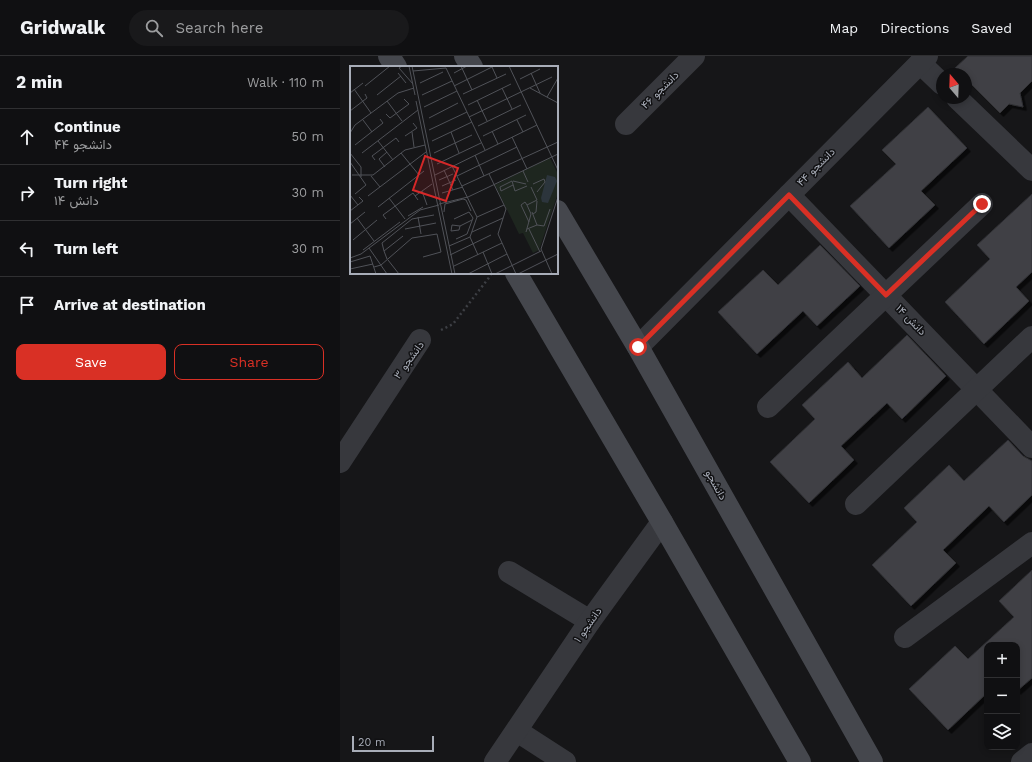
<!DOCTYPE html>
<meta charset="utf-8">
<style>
:root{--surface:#101012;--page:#19191b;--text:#f1f3f6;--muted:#9c9d9f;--line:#303032;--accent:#d93025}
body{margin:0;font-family:"Work Sans",Vazirmatn,sans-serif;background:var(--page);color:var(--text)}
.controls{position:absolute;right:12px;bottom:12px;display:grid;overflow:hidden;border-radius:8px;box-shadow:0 2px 6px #0003}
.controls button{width:36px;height:36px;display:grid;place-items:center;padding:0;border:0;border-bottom:1px solid var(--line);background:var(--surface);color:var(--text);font:20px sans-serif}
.compass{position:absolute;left:596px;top:12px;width:36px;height:36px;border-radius:50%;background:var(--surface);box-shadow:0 2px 6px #0003;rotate:341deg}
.scale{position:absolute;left:12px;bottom:10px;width:82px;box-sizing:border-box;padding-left:4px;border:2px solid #a8adb8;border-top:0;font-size:11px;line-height:14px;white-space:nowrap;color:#a8adb8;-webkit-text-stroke:3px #111113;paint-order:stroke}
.stop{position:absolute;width:12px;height:12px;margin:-9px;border:3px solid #d93025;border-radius:50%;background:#fff}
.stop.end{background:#d93025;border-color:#fff;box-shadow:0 1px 4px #0008}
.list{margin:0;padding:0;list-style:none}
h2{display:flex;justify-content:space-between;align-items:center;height:52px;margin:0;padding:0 16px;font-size:17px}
h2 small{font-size:13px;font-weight:400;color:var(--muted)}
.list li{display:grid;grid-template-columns:26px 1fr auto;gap:12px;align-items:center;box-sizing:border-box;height:56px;padding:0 16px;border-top:1px solid var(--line)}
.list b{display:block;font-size:15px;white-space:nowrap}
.list p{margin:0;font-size:13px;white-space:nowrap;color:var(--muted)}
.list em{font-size:13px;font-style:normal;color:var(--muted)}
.actions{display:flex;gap:8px;padding:12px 16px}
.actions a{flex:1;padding:9px 0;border:1px solid var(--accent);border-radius:8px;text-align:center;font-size:14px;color:var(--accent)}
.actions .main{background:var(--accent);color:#fff}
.icon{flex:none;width:22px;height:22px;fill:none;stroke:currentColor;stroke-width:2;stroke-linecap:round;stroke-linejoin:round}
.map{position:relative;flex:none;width:692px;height:706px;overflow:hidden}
header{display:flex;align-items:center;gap:24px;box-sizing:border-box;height:56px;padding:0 20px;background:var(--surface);border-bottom:1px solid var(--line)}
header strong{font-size:19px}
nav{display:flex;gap:22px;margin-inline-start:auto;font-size:14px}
.search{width:280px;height:36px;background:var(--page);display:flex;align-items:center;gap:10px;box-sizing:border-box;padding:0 14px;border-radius:22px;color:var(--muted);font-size:15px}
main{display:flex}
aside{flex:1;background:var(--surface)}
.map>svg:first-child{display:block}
.building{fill:#404145;stroke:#303034;filter:url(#shadow)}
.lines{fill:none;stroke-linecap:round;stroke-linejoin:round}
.path{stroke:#3d3f44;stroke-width:2.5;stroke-dasharray:2 3;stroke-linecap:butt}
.minor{stroke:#37383d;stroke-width:22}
.tertiary{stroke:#37383d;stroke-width:22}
.secondary{stroke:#45474d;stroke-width:22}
.route{stroke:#d93025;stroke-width:5}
.labels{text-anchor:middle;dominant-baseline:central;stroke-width:3;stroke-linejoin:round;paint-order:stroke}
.street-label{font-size:11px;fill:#a8adb8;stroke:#111113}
.inset-road{fill:none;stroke:#505258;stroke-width:1}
.view{fill:#d62828;fill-opacity:0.15;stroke:#d62828;stroke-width:2}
.inset-edge{fill:none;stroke:#a8adb8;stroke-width:2}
</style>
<header>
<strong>Gridwalk</strong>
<div class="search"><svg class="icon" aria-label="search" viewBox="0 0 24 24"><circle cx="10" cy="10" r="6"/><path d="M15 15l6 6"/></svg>Search here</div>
<nav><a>Map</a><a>Directions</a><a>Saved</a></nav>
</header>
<main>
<aside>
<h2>2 min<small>Walk · 110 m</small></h2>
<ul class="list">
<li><svg class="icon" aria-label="ahead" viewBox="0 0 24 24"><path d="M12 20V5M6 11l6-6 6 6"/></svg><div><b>Continue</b><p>دانشجو ۴۴</p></div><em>50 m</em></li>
<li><svg class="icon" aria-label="right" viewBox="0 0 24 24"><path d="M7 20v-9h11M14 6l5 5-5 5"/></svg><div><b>Turn right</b><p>دانش ۱۴</p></div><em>30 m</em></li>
<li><svg class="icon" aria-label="left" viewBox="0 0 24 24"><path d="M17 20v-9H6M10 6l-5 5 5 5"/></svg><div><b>Turn left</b></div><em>30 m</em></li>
<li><svg class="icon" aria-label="arrive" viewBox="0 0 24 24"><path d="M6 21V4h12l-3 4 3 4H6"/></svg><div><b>Arrive at destination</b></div></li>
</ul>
<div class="actions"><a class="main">Save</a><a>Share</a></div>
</aside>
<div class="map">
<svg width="692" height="706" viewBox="0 0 692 706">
<defs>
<filter id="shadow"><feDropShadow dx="3.5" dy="3.5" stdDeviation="0" flood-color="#0009"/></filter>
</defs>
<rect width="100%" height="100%" fill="#161618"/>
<g class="building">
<polygon points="628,0 692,0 692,25 680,37 683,51 669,48 660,57 626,23 626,18 621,18 615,12"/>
<polygon points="588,51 627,92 581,135 595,149 549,192 510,150 556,108 542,94"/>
<polygon points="692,138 692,216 676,231 689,245 644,288 605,246 650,203 637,189"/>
<polygon points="480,189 520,230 477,270 463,255 417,298 378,256 423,214 438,229"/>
<polygon points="567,279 606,320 562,363 547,347 501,390 514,404 469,447 430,406 475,363 462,349 508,306 522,322"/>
<polygon points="668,384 683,400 692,405 692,439 664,466 649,450 603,494 616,507 571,550 532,509 577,466 564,452 609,409 624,425"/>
<polygon points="692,514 692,622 677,635 677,589 647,589 647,637 608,674 569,633 615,590 628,603 674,561 659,545"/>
</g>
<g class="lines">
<polyline class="path" points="101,274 113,268 151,219"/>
<g class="minor">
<polyline points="580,7 602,28"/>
<polyline points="617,42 692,114"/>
<polyline points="286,68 354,0"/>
<polyline points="449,139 692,391"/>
<polyline points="298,291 587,0"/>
<polyline points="428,351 642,148"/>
<polyline points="0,406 80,284"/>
<polyline points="516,448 692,281"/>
<polyline points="169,516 250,565"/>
<polyline points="565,581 692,487"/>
<polyline points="177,675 225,706"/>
<polyline points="155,706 250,565 322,466"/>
</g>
<polyline class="tertiary" points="682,706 692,698"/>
<g class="secondary">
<polyline points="49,0 56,11"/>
<polyline points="125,0 132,11"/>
<polyline points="217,155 298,291 532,706"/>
<polyline points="176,217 322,466 460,706"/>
</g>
</g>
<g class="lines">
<polyline class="route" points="298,291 449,139 546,239 642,148"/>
</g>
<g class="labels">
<g class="street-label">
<text transform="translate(320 34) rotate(-45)">دانشجو ۴۶</text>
<text transform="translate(476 111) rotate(-45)">دانشجو ۴۴</text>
<text transform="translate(571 264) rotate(46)">دانش ۱۴</text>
<text transform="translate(69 304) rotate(-54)">دانشجو ۳</text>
<text transform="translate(376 429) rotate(61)">دانشجو</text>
<text transform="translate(248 569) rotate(-55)">دانشجو ۱</text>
</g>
</g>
<g transform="translate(10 10)">
<rect width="208" height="208" fill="#161618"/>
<path d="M200 92 208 108V127L189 184 183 187 173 167 169 168 145 119Z" fill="#1e261f"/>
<path d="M197 109 205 111 207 115 198 137 192 136 191 132Z" fill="#2c353c"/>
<path class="inset-road" d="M52 0 49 2 63 18M59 0 65 29M62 0 105 208M111 0 122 24M159 0 208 104M142 1 147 12M63 5 96 2 135 84M48 7 56 17M104 7 117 0M181 7 190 27M170 13 190 3M70 17 93 6M15 20 40 0M104 20 144 0M152 22 162 43M180 22 208 37M4 23 21 47M0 27 13 17M113 28 156 8M27 29 51 10M72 29 102 15M197 31 208 12M127 34 137 55M37 35 52 55M66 35 102 208M118 39 161 18M74 41 107 25M0 45 17 32 15 28M36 48 40 52 59 38 54 33M119 51 202 11M79 52 108 37M13 54 22 66M167 54 173 66M128 60 171 39M79 64 117 46M142 65 148 78M62 66 64 81M101 66 109 87M0 67 5 59 48 27 64 22M55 70 67 62 63 57M133 70 176 49M162 71 177 103M28 75 43 94M82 75 122 56M5 79 33 57 30 53M0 87 11 101V111M12 87 68 44M51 87 69 109M84 87 122 69M125 89 134 110M25 94 22 90 46 72 49 76M0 96 16 119 5 128M87 98 131 77M102 100 127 151M35 101 29 93 37 86M94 104 103 124M173 105 178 116M139 108 156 143 148 168 166 208M2 109H23L55 84 75 79M85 109 187 59M21 110 30 121M107 110 167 81M89 114 103 108M163 115 176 118M183 118 194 113M92 120 106 114M112 120 208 76M72 125 77 139M151 125 150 121 162 115 165 125 177 120M151 125 163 119M187 126 195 116 194 113M92 127 113 121M0 129 8 139M18 130 76 86M65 130 82 118M39 132 55 153M89 138 118 131 208 88M177 139 175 136 171 139 179 156M28 141 74 105M0 145 13 135 9 131M94 146 95 138 113 133 116 134 121 145M183 148 186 146 187 135M58 150 73 141M68 151 71 168M7 152 24 175M36 153 33 149 63 127 68 134M104 153 119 146M0 158 15 146M187 159 194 160 200 143M110 160 109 164 101 165 102 159 110 160 122 154M55 163 86 157M177 163 187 159 182 146M179 163 190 186M122 166 153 152M176 166 181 148 177 139 187 134 181 121M120 171 128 189M106 173 117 168 123 152 119 146M3 174 27 154M99 180 120 171 127 151 154 139M19 182 37 208M13 184 50 156M34 185 32 177 62 153 84 149M133 186 142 208M100 189 141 169M0 192 11 188 70 144 89 139M37 193 34 185 53 170M38 194 49 208M0 196 20 190 26 208M104 200 152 177M24 201 31 199 62 172 87 168 91 186 73 191M0 203 23 198M118 208 157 188M145 208 191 185M168 208 208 188M202 208 191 183 208 131"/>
<path class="view" d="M75 90 108 102 96 135 63 124Z"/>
<rect width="208" height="208" class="inset-edge"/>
</g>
</svg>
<div class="controls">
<button>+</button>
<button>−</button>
<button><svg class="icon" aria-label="layers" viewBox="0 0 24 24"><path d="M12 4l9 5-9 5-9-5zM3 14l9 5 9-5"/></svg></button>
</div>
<svg class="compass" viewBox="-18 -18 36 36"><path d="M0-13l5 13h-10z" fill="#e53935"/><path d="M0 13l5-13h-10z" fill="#9c9d9f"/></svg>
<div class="scale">20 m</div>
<div class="stop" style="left:298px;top:291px"></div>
<div class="stop end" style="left:642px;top:148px"></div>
</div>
</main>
